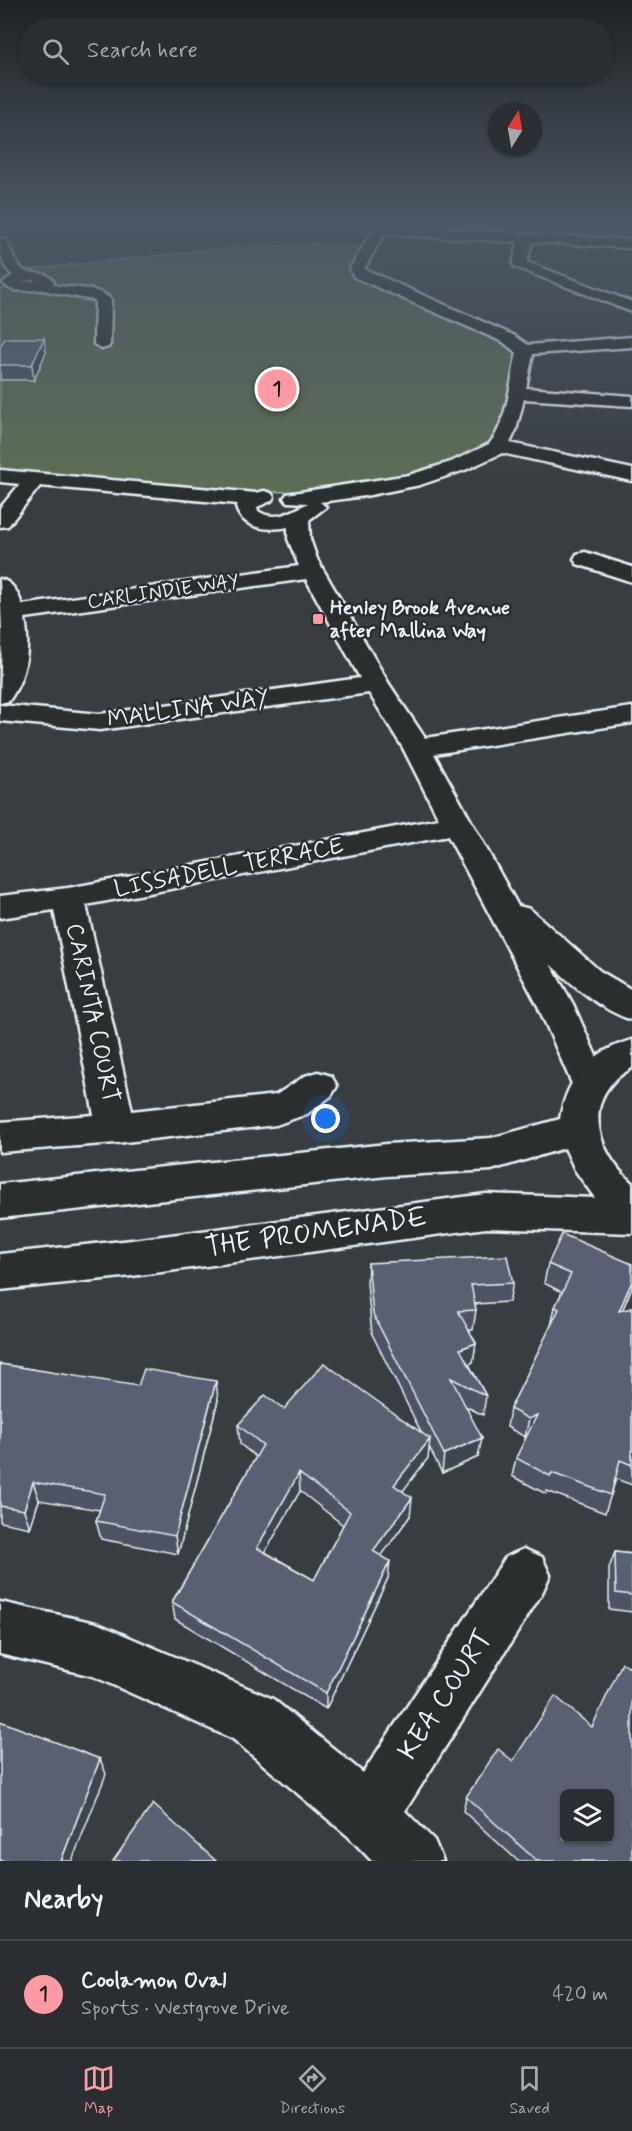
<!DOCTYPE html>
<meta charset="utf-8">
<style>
:root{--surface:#2a2e32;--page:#363a3e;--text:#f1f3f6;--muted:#a5a8ac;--line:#464a4d;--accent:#ff9aa2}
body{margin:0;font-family:Mynerve,sans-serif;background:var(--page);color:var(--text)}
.controls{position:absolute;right:18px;bottom:18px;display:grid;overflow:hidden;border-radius:9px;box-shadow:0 2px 4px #0004}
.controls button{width:54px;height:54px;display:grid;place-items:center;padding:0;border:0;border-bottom:2px solid var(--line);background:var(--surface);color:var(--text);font:30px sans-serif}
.compass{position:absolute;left:488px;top:102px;width:54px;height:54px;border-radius:50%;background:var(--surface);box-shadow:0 2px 4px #0004;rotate:11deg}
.you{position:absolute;left:326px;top:1119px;width:21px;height:21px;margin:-15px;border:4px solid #fff;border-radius:50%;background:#1a73e8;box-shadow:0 0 0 9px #1a73e833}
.badge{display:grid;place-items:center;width:39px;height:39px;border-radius:50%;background:var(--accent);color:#111;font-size:20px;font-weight:700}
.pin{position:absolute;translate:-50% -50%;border:3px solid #fff;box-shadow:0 2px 6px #0006}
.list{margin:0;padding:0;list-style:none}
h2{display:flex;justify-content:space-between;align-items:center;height:78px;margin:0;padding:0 24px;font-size:26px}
h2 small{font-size:20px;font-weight:400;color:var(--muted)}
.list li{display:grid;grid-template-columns:39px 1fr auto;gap:18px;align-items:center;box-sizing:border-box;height:108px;padding:0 24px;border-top:2px solid var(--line)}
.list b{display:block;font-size:22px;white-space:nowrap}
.list p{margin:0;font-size:20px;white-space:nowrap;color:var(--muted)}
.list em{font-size:20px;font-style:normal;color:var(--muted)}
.icon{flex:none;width:33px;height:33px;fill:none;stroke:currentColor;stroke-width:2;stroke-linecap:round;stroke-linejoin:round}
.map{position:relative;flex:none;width:632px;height:1861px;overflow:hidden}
.search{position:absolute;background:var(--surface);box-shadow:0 2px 4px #0004;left:18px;right:18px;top:18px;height:66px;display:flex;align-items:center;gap:15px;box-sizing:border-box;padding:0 21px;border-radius:33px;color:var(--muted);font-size:22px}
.sheet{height:186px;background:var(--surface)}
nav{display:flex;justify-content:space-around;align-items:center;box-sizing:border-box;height:84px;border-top:2px solid var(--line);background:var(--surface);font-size:16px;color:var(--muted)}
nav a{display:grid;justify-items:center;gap:3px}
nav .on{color:var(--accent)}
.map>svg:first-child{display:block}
.green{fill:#5d6d55;stroke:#a2afa6;stroke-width:1.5}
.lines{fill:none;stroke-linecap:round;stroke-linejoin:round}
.minor-casing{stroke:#e8f1f8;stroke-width:5}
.major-casing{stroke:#e8f1f8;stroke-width:5}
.minor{fill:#2a2d2e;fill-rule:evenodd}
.major{fill:#2a2d2e;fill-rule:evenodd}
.wall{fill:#4d5362;stroke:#e8f1f8;stroke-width:1.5;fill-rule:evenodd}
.shaded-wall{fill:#3e4450;stroke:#e8f1f8;stroke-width:1.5}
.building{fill:#596172;stroke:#e8f1f8;stroke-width:1.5;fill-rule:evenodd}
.poi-dot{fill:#ff9aa2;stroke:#2a2d2e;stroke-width:2}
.labels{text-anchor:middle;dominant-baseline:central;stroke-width:5;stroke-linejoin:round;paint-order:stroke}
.far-street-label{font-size:20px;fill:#e8f1f8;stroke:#2a2d2e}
.far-poi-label{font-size:20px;font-weight:bold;fill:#e8f1f8;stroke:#2a2d2e;text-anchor:start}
.street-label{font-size:24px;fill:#e8f1f8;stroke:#2a2d2e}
.near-street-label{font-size:28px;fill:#e8f1f8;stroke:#2a2d2e}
</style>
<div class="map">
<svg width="632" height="1861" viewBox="0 0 632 1861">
<rect width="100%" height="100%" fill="#383d42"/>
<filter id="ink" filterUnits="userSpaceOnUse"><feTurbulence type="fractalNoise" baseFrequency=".0167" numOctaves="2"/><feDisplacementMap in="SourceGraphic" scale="12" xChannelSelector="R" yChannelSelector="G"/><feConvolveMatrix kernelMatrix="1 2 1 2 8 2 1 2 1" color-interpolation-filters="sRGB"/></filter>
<g filter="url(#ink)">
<path class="green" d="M313 244 359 247 350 268 501 339 520 352 499 430 490 445 448 464 353 489 246 493 0 471V289C17 287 42 298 54 281L45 275 25 270 208 250Z"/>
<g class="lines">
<defs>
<g id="minor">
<path d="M376 225 632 240V248L532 242 527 262 632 302V312L515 267 513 264 518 242 384 234 364 269 515 336 528 345 632 337V347L533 354 526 388 632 396V406L524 399 516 430 510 443 632 469V481L502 453 465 470 420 485 365 496 320 502 326 507 309 520 310 539 317 559 389 684 425 738 632 707V723L434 754 518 906 530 909 600 971 632 990V1020C601 1010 574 986 550 964L573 1004 608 1083 602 1093 589 1097 576 1093 537 1004 448 836 86 905 132 1111 276 1095 305 1076 318 1072 331 1076 337 1086 331 1096 307 1114 276 1125 116 1143 0 1152V1122L94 1115 54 910 0 918V896L68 888 439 819 403 748 369 693 100 730 0 721V705L100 714 360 678 306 579 25 618C30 648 27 675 9 701L0 703 2 634 0 579C13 582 18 593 22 605L299 566 288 539V527C268 531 242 529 236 507L238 504 40 486 8 526 0 527V508L20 484 0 482V470L256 493 264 491 271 493 274 497 271 501 257 507 258 511C275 523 293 511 308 503L287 502 284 498 287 494 409 475 451 462 489 444C507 425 511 378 517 353L503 342 354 277 350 269Z"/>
<path d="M0 238 5 239C11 248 16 269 27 272 39 275 46 271 54 282L53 284 58 286C74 288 100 287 111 300L110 344 108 347 102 349 94 344 95 301 94 300C76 297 60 294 43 290 29 288 14 296 3 283L13 275C1 266 0 252 0 238ZM31 280 37 281 21 282Z"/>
<polygon points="585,552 632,567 632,582 577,564 574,559 577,554"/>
<polygon points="524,1549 542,1557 550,1575 542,1593 405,1811 434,1840 443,1861 372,1861 348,1836 233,1739 93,1676 0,1654 0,1602 96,1623 273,1699 363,1773 506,1557"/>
</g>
<path id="major" d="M632 1040V1068C580 1095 595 1151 632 1183V1233L486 1228 132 1276 0 1290V1254L132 1240 486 1194 595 1198 575 1170 565 1148 491 1170 387 1176 0 1218V1184L387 1144 491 1138 560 1119C567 1076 591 1052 632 1040Z"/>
</defs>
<use href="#minor" class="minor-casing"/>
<use href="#major" class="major-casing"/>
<use href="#minor" class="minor"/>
<use href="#major" class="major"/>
</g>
<g class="wall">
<polygon points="0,347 46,352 34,380 0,380"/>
<path d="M368 1263 513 1283 509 1302 475 1304 476 1310 473 1330H469L476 1343 473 1362 469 1364 486 1396 483 1415 465 1406 478 1457 442 1473 429 1447 428 1458 402 1491 410 1516 381 1556 388 1578 326 1709 175 1619 172 1602 256 1457 240 1444 238 1425 284 1409 422 1434 372 1334 367 1283ZM300 1491 343 1525 314 1580 265 1552Z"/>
<polygon points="548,1264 632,1287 622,1311 632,1308 632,1485 616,1479 605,1513 547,1491 546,1494 512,1476 516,1458 527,1436 525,1437 507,1427 510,1409 551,1326 555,1307 562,1292 544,1283"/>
<polygon points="0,1364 218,1400 178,1554 101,1539 96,1521 100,1510 39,1500 30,1528 0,1522"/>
<polygon points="615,1552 632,1554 632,1612 609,1609 609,1568"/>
<polygon points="466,1797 632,1861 518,1861 463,1811"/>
</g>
<g class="shaded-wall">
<polygon points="44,338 46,352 34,380 32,365"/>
<polygon points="632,1281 632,1287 614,1330 619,1311"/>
<polygon points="476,1343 473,1362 458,1368 460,1349"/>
<polygon points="216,1381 218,1400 178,1554 175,1536"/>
<polygon points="537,1415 533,1433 525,1437 529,1419"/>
<polygon points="482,1438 478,1457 442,1473 444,1454"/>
<polygon points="430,1439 428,1458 393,1504 394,1485"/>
<polygon points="299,1473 300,1491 258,1565 257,1548"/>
<polygon points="33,1482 39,1500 30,1528 24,1510"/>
<polygon points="412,1498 410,1516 372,1569 373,1551"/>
<polygon points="390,1561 388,1578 326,1709 326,1693"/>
<polygon points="100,1759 106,1774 72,1861 61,1861"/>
</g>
<g class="building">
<polygon points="5,338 44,338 32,365 0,365 0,347"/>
<polygon points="562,1234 632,1264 632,1281 619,1311 632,1308 632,1465 620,1460 611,1495 552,1473 550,1476 516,1458 537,1415 529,1419 510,1409 559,1309 555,1307 571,1274 548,1264"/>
<polygon points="507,1256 513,1283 471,1285 476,1310 458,1311 476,1343 460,1349 486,1396 451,1378 482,1438 444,1454 373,1314 368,1263"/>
<path d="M324 1363 430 1439 394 1485 412 1498 373 1551 390 1561 326 1693 172 1602 263 1445 238 1425 265 1395 284 1409ZM299 1473 350 1512 314 1580 257 1548Z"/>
<polygon points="0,1364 138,1386 144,1369 216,1381 175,1536 96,1521 105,1494 33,1482 24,1510 0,1506"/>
<polygon points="615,1552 632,1554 632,1595 616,1593"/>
<path d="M622 1663 632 1669V1861H537L466 1797 498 1749 513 1761 555 1696 592 1727ZM564 1794H609V1839H564Z"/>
<polygon points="0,1721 100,1759 61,1861 0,1861"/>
<polygon points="153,1804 216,1861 113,1861"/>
</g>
</g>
<linearGradient id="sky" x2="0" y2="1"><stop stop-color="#1f2224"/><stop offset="0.46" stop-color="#4d5765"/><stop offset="1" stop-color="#4d5765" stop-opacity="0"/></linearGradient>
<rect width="632" height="486" fill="url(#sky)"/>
<rect class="poi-dot" x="312" y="613" width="12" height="12" rx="3"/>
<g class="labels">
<g class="far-street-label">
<text transform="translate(163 592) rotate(-8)">CARLINDIE WAY</text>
</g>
<g class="far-poi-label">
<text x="330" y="608">Henley Brook Avenue<tspan x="330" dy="23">after Mallina Way</tspan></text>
</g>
<g class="street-label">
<text transform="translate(188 709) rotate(-8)">MALLINA WAY</text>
<text transform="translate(229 868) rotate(-11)">LISSADELL TERRACE</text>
<text transform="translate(92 1013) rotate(78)">CARINTA COURT</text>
</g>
<g class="near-street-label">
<text transform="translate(316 1233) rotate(-8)">THE PROMENADE</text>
<text transform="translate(446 1695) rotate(-57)">KEA COURT</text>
</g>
</g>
</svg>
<div class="controls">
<button><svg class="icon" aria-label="layers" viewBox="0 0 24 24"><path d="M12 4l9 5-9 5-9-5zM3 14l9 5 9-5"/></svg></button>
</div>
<svg class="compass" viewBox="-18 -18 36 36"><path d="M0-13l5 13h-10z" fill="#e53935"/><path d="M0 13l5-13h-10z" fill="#a5a8ac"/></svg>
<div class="you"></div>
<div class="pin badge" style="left:277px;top:389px">1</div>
<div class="search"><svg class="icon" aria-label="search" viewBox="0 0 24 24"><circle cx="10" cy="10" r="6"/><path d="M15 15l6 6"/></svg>Search here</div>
</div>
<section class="sheet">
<h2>Nearby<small></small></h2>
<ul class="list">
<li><span class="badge">1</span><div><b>Coolamon Oval</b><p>Sports · Westgrove Drive</p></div><em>420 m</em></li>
</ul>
</section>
<nav>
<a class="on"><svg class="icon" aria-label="map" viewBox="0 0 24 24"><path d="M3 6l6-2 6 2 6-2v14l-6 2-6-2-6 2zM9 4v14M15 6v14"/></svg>Map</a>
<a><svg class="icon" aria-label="directions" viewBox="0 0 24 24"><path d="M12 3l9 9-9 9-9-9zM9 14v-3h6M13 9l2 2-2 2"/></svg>Directions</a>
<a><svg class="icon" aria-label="saved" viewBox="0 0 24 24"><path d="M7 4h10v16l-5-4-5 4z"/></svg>Saved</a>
</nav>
